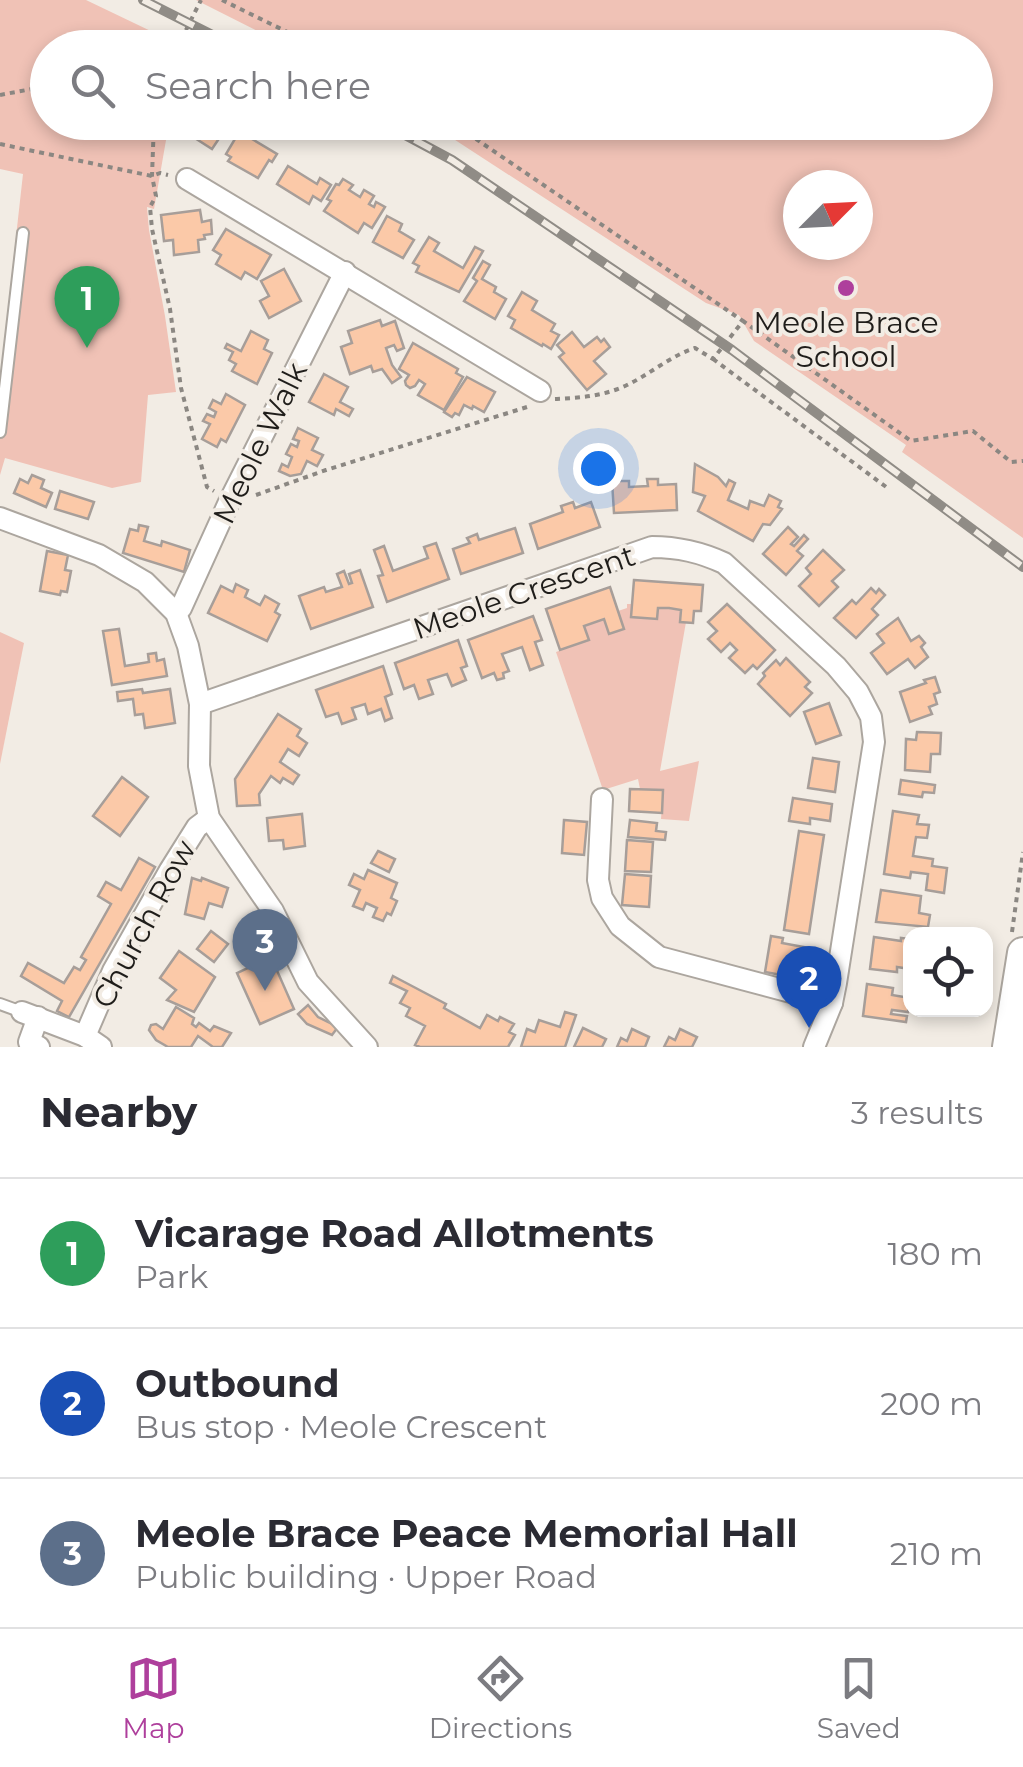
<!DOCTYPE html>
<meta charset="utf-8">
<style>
:root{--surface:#fff;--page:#f7f7f7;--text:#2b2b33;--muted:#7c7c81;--line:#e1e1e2;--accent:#ae3f9c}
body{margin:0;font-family:Montserrat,sans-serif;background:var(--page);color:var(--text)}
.controls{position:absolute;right:30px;bottom:30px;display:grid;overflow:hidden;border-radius:20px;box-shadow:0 5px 15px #0003}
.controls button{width:90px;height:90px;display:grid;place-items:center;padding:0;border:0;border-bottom:2px solid var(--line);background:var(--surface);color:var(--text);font:50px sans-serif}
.compass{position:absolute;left:783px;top:170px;width:90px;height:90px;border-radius:50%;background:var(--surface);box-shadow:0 5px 15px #0003;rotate:66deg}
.you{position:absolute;left:598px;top:468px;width:35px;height:35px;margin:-25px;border:8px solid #fff;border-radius:50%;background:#1a73e8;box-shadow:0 0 0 15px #1a73e833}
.badge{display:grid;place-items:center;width:65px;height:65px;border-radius:50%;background:var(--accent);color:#fff;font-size:32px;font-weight:700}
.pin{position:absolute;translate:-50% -82px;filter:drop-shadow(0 2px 5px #0008)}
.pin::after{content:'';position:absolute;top:52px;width:35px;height:30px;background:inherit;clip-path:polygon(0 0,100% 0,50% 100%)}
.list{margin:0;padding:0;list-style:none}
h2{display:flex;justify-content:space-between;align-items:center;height:130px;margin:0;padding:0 40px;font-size:42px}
h2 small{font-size:32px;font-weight:400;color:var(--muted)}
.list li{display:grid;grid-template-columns:65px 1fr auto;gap:30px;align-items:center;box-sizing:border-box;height:150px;padding:0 40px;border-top:2px solid var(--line)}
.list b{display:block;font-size:38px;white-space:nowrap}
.list p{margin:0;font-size:32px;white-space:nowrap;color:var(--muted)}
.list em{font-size:32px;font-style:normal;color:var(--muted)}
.icon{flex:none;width:55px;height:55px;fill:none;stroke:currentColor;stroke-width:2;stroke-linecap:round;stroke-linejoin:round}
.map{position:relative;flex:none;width:1023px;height:1047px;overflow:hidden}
.search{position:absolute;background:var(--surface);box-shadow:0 5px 15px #0003;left:30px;right:30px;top:30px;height:110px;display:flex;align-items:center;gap:25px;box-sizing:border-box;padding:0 35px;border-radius:55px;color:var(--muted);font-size:38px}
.sheet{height:580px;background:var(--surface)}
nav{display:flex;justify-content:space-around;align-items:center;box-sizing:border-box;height:140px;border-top:2px solid var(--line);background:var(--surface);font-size:28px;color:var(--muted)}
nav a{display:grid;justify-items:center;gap:5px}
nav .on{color:var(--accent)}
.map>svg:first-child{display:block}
.green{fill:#f0c2b6;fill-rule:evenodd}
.building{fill:#fbc9a8;stroke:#a79e99;stroke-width:2.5}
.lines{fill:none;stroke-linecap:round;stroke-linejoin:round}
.lane-casing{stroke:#aca69f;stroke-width:14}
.street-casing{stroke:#aca69f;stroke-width:24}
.secondary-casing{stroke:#aca69f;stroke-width:34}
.path{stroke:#8b8782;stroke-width:4;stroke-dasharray:5 5;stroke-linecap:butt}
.lane{stroke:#fff;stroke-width:10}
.street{stroke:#fff;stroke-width:20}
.secondary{stroke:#fff;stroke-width:30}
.rail-casing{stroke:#908c86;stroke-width:10}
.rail{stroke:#f2ece4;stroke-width:6;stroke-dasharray:19;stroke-linecap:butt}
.poi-dot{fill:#ae3f9c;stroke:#f2ece4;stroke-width:4}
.labels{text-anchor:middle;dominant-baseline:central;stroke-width:8;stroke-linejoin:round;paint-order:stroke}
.poi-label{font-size:30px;fill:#1f1d1a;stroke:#f2ece4}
.street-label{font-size:30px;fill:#1f1d1a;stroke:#f2ece4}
</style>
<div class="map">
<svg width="1023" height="1047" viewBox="0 0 1023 1047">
<rect width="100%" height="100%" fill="#f2ece4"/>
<g class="green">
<polygon points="0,0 86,0 182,46 48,48 48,122 169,123 154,209 147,207 149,230 165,316 176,392 148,395 141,482 112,488 5,458 0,475 0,380 23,174 0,169"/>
<path d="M196 0H1023V538L902 452 906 445 754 341 739 315 706 303 429 123 976 122V48L289 47ZM798 185H858V245H798Z"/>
<polygon points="627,604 632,604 656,619 658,608 681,610 680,621 686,622 660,771 699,761 689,821 661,819 663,791 640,789 638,779 603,790 556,652 589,640 584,626 604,619 624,629 618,611 627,608"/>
<polygon points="0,632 24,643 0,764"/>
</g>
<g class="building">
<polygon points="179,122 211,122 224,131 212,149 184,131 186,127"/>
<polygon points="245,122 254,124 247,136 277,154 272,162 269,160 258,178 228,161 231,157 226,154"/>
<polygon points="288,166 317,184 320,178 331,185 321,201 313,196 309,204 277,184"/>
<polygon points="343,179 353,185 349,190 360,197 364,190 374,196 369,204 374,207 376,202 385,207 372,228 364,223 358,233 324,211 331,201 327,199 336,184 339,185"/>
<polygon points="200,210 202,222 211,220 212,234 204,235 205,239 198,240 199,252 174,255 173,240 164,241 161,215"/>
<polygon points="387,216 402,224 399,231 414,240 403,258 373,242"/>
<polygon points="226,229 271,255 257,279 245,272 241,279 216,264 221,255 213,250"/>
<polygon points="429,237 439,243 434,251 463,268 475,247 483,251 459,292 416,272 419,266 413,263"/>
<polygon points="483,261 490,265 482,279 496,287 494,292 506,299 495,319 464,301 477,281 473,278"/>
<polygon points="284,269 301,301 269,318 260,301 269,296 261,281"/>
<polygon points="522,292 537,301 532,310 555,324 551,331 559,335 551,349 543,344 542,346 511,328 515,320 508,316"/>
<polygon points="380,320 382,326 395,321 404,348 397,351 394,345 386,348 392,365 401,377 392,383 382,369 373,372 371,366 350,374 341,347 352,343 348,331"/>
<polygon points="251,331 268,340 264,349 272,353 257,384 232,371 236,364 229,360 233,352 225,348 227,344 241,351"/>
<polygon points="572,332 584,347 597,337 601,342 604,339 610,347 594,361 606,374 587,390 559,357 564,353 557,345"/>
<polygon points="413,343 458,369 456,373 463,377 444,410 418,395 425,384 419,380 415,386 410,388 406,385 405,381 409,375 399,369"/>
<polygon points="324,374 348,387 340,402 353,409 349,416 336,409 334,415 309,402"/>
<polygon points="467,377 495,392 484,412 473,406 472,409 464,405 459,415 455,413 452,417 444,412"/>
<polygon points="226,394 245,405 226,442 221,439 217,447 202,439 210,424 203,421 207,414 214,417 216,412 209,408 213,400 221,404"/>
<polygon points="298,428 318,438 312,450 323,455 317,466 307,461 301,474 290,476 279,471 282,464 288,467 292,457 286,454 291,444 297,447 299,441 293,439"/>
<polygon points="695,464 718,477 726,486 729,480 735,483 728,500 748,509 750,501 764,506 769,495 781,501 778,507 782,509 770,525 763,524 753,541 698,511 705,496 693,492"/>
<polygon points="32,475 44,480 41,488 52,493 46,507 14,493 20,479 28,483"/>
<polygon points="647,479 658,479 658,485 676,484 677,510 614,513 612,481 629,481 629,487 648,486"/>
<polygon points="60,491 94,502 88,519 55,509"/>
<polygon points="573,502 575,508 591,502 600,527 538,549 530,524 563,512 561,506"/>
<polygon points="139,525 148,527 144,541 161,546 162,541 190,550 184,572 123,553 130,529 138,531"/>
<polygon points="788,527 798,537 791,544 794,546 804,535 808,539 797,551 803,556 786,575 763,554"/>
<polygon points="515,528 523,553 461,574 453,549 470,543 467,538 477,534 479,540"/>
<polygon points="436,543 449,579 387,602 378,576 383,575 374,550 384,546 393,571 428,558 424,547"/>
<polygon points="823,550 844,570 832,581 838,587 819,606 799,586 811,574 806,568"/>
<polygon points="47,551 68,555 65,570 71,571 67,592 61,591 60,595 40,591"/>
<polygon points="360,570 373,607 311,629 299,596 324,587 326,592 342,587 337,574 344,571 349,584 352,583 349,574"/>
<polygon points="634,580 703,585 701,611 694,611 693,623 680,622 681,610 669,608 658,608 657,619 631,617"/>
<polygon points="236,584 248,590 245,597 260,605 265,596 279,604 275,612 280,615 267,641 208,613 221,586 233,592"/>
<polygon points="610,587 624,629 609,634 604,619 584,626 589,640 560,650 546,609"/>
<polygon points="871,588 876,593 879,589 885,595 872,609 878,615 856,638 834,618 852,600 856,604"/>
<polygon points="727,604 775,650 757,669 753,665 745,673 729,658 737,650 730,643 721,652 708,639 717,631 708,622"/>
<polygon points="533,616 542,640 535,642 543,665 530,670 522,647 502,654 509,671 503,673 504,678 497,680 494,673 482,678 468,640"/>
<polygon points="898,618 911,641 919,636 925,643 921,647 928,657 915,668 908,659 887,674 871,653 884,643 877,634"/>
<polygon points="119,629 125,666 149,662 148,654 156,653 157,661 164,659 167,676 112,685 103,631"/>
<polygon points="458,640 467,666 461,668 466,680 452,686 447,674 428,680 433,694 419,699 414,685 404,689 395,663"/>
<polygon points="786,658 810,682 805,687 812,693 790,716 758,684 765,676 763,673 776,660 780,665"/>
<polygon points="383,666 392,694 385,697 392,718 385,721 381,709 368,714 365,704 352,708 356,719 342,724 338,713 326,717 316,690"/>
<polygon points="935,677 940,692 934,694 937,704 929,707 932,714 910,722 900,692 926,683 924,680"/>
<polygon points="142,689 143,693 170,689 175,723 145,728 143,714 135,715 133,699 118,701 117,692"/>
<polygon points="829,703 841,735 816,744 804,712"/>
<polygon points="278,714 301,729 297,736 307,743 299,756 288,749 280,762 299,775 293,784 283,778 280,783 271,776 259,794 260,805 237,806 235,779"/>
<polygon points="917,732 941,733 940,754 931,754 930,772 905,770 906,739 916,740"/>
<polygon points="813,758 839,762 835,792 808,788"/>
<polygon points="122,777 148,797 120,836 93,816"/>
<polygon points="901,780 935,785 934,793 923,792 922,797 899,794"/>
<polygon points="630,789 663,790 662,813 629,811"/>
<polygon points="793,798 832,804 830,821 810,818 810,824 789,821"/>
<polygon points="893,811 919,815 917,824 929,825 927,838 916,837 913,856 933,859 932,866 947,868 944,893 926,890 928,874 911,872 910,878 884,874"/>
<polygon points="302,814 305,846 284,849 283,840 269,841 267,818"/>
<polygon points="564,820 587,822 584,855 562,853"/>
<polygon points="630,820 657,823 656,831 666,832 665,840 628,837"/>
<polygon points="799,831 824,835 809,934 784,930"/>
<polygon points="627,840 653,842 651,872 625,871"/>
<polygon points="378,851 395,859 389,872 371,863"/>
<polygon points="139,858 155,867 69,1017 57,1011 62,1001 21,976 28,963 64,983 74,967 80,970 86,960 81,957 111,904 98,896 106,882 121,890"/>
<polygon points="368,870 397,883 391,898 397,901 391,915 387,913 383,921 373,917 377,908 366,903 363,910 353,906 360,890 349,885 354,874 364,879"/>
<polygon points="625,874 651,876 649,907 622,905"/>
<polygon points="192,878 201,881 202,878 228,888 222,907 209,903 204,919 185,914"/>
<polygon points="881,890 921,896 919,913 930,915 928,927 876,922"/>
<polygon points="211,931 228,944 214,962 197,949"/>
<polygon points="771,936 783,938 782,943 809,948 803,979 765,972"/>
<polygon points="874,937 901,941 901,938 910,939 910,969 897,967 897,972 870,969"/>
<polygon points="179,951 215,977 194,1012 167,1000 176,990 160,978"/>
<polygon points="271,957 294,1009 260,1024 237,973"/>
<polygon points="393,976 446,1004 444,1008 480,1028 487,1015 498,1021 500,1017 514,1024 509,1032 515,1035 508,1047 420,1047 415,1045 425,1026 406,1016 410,1008 400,1003 407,991 390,983"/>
<polygon points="867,984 893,988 892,995 910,998 908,1012 892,1010 891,1014 907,1016 906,1022 863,1016"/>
<polygon points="308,1005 318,1017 338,1027 332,1035 307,1024 298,1014"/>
<polygon points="176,1007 194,1018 192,1024 196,1027 199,1023 210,1031 214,1026 231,1033 222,1047 213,1047 198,1036 191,1047 168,1047 156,1040 149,1030 151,1025 156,1024 163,1029"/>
<polygon points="565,1012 576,1015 565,1047 521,1047 527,1029 535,1032 539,1020 560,1027"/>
<polygon points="583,1028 606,1039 602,1047 574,1047"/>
<polygon points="632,1029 649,1037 645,1047 617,1047 621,1038 627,1041"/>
<polygon points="680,1029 697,1037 692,1047 664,1047 669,1037 675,1040"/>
</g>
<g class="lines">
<defs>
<g id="lane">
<polyline points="0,432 23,233"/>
<polyline points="0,1004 22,1012"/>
</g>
<g id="street">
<polyline points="187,179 540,391"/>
<polyline points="0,518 99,555 145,582 176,613 188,646 200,704 199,766 209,818 273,911 308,982 367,1047"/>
<polyline points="176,613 181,608 230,500 345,272"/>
<path d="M200 704 652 547C679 547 700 552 724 563L836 666 858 692 871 717 874 742 836 983 832 1003 814 1047"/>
<polyline points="602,799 598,880 602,898 620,926 659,957 832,1003"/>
<polyline points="22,1012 85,1036 101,1047"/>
<polyline points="38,1017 29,1042 39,1047"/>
<polyline points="85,1036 113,971 170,870 197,827 209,818"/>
</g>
<polyline id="secondary" points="1008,1047 1023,953"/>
</defs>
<use href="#lane" class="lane-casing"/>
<use href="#street" class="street-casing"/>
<use href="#secondary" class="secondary-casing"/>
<g class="path">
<polyline points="222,0 320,48"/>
<polyline points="177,48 201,0"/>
<polyline points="0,95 48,86"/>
<polyline points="154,122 152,176 156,196 150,207 152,229 170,309 181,388 207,487 214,491"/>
<polyline points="451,122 743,321"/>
<polyline points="0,144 152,176 160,173 168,175"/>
<polyline points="713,359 889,489"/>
<path d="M555 399C579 398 603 396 625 386 649 375 670 356 695 348L713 359 743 321 911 441 973 431 1011 462 1023 461"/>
<polyline points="256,495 326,470 527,407"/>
<polyline points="1012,932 1023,852"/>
</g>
<use href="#lane" class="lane"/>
<use href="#street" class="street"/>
<use href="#secondary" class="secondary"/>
<defs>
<g id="rail">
<polyline points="143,0 238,48"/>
<polyline points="381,122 452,160 732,350 1023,567"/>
</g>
</defs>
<use href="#rail" class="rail-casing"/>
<use href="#rail" class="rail"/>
</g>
<circle class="poi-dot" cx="846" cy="288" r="10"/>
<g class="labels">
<g class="poi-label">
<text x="846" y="322">Meole Brace<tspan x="846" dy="34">School</tspan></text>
</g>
<g class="street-label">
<text transform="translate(260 443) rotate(-64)">Meole Walk</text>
<text transform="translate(524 592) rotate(-19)">Meole Crescent</text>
<text transform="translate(144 924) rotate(-62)">Church Row</text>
</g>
</g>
</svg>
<div class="controls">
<button><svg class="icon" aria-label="locate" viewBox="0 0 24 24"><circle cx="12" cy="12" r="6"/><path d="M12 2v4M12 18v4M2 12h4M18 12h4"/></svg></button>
</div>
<svg class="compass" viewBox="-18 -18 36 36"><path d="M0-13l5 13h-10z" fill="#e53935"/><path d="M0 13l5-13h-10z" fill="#7c7c81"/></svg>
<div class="you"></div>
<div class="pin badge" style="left:87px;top:348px;background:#2e9e5b">1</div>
<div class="pin badge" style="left:809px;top:1028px;background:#1a4fb4">2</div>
<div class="pin badge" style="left:265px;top:991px;background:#5c6f8a">3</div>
<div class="search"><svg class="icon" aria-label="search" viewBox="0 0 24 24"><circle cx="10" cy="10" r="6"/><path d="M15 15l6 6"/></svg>Search here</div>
</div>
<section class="sheet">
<h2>Nearby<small>3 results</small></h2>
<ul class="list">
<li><span class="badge" style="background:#2e9e5b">1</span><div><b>Vicarage Road Allotments</b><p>Park</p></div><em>180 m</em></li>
<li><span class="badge" style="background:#1a4fb4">2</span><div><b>Outbound</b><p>Bus stop · Meole Crescent</p></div><em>200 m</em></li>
<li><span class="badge" style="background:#5c6f8a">3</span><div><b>Meole Brace Peace Memorial Hall</b><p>Public building · Upper Road</p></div><em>210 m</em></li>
</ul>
</section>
<nav>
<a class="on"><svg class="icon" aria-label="map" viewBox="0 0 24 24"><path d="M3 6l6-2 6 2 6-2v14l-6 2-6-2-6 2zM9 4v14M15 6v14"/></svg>Map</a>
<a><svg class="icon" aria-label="directions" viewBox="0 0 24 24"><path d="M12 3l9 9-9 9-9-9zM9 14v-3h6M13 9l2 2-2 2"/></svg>Directions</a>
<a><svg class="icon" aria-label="saved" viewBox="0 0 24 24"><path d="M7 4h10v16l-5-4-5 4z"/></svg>Saved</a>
</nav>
